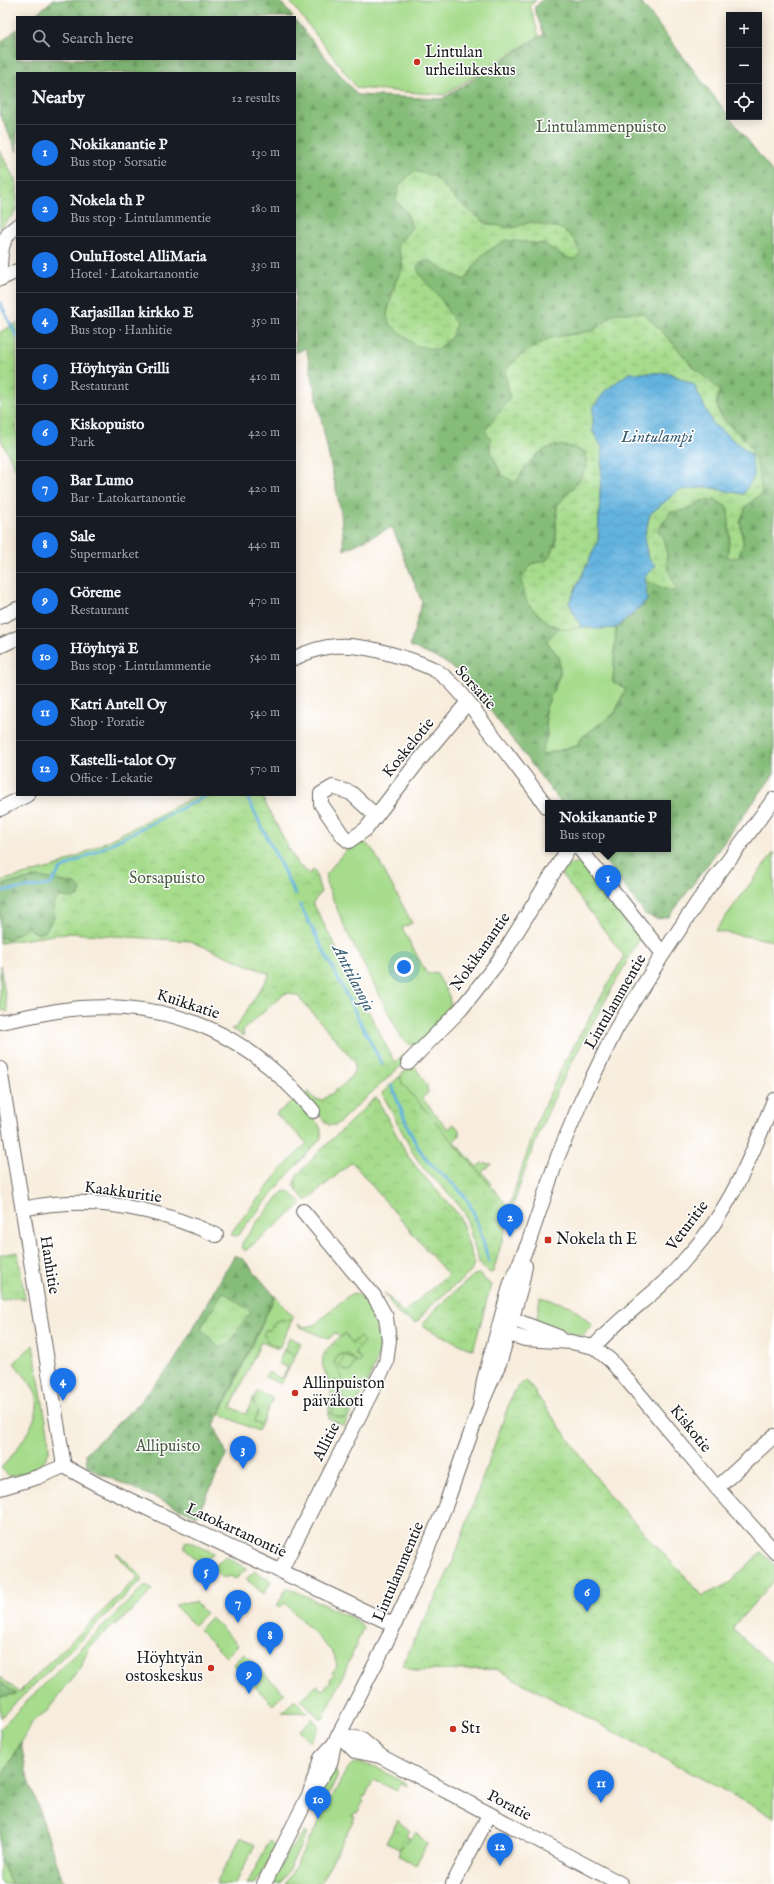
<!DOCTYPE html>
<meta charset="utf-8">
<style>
:root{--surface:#171b24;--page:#20242c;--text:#f1f3f6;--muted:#9ea1a6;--line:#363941;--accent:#1a73e8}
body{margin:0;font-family:"IM FELL English",serif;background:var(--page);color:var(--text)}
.controls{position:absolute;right:12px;top:12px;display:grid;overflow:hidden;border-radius:0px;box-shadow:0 2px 10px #0003}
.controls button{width:36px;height:36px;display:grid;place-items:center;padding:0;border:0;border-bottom:1px solid var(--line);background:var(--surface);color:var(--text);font:20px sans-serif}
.you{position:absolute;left:404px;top:967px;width:14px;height:14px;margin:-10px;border:3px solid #fff;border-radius:50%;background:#1a73e8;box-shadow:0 0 0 6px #1a73e833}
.badge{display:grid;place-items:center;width:26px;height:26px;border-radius:50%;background:var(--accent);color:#fff;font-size:13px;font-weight:700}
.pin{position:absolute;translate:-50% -33px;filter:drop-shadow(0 1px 2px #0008)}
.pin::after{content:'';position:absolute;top:21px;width:14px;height:12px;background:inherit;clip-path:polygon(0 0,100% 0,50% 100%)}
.popup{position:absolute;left:545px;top:800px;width:126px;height:52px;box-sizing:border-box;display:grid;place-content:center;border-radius:0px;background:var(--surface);filter:drop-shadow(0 1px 3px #0005);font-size:13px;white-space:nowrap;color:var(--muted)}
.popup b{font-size:15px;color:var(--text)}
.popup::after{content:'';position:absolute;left:50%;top:100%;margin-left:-8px;border:8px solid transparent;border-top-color:var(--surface)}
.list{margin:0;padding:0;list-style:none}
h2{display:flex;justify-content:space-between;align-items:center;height:52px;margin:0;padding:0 16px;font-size:17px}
h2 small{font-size:13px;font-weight:400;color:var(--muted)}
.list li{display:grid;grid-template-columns:26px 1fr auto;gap:12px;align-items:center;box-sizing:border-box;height:56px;padding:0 16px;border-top:1px solid var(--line)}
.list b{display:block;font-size:15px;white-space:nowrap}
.list p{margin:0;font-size:13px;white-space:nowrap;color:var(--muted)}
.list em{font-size:13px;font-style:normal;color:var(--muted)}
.icon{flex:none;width:22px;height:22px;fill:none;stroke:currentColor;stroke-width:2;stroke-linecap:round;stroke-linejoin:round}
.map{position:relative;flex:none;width:774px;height:1884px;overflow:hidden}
.search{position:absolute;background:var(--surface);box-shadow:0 2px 10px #0003;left:16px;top:16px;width:280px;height:44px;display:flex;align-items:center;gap:10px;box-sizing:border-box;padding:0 14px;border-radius:0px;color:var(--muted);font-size:15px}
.panel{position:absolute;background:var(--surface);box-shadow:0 2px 10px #0003;left:16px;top:72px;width:280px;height:724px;border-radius:0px}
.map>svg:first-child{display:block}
.grass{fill:#a6dc8c;stroke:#617c54}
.forest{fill:url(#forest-firs);stroke:#506c4a;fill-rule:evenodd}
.wetland{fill:url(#wetland-marsh);stroke:#617c54}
.park{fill:url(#park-crowns);stroke:#617c54}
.water{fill:url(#water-waves);stroke:#40687e}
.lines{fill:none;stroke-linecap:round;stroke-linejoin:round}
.stream{stroke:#64b3df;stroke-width:3}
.minor-casing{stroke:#696560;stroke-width:16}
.minor{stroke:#fff;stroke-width:14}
.poi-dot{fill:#c8321e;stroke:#fff;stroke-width:1.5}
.labels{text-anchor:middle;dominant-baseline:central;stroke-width:3;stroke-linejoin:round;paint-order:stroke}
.poi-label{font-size:16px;fill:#1c1c1c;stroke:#fff;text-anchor:start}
.park-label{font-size:16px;fill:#4c5f43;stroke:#fff}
.street-label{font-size:16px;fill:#1c1c1c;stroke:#fff}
.water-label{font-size:17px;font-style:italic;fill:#3c6074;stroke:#fff}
</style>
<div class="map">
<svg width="774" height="1884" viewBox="0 0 774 1884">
<defs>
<pattern id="forest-firs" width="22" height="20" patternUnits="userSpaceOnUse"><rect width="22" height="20" fill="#84bc78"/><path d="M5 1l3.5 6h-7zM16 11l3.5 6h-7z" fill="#71a167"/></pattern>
<pattern id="wetland-marsh" width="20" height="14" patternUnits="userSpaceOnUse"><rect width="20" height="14" fill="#a6dc8c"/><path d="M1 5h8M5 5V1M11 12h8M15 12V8" fill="none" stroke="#8ebc78"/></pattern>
<pattern id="park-crowns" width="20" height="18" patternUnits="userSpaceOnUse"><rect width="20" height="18" fill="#a6dc8c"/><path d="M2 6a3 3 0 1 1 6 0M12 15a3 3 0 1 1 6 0" fill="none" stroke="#8ebc78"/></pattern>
<pattern id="water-waves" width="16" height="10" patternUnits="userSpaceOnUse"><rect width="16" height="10" fill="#64b3df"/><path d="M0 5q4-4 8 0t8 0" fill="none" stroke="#5699bf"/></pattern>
</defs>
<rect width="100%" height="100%" fill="#fff"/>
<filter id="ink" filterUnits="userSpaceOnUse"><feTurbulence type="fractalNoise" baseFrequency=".025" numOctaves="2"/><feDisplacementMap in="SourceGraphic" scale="8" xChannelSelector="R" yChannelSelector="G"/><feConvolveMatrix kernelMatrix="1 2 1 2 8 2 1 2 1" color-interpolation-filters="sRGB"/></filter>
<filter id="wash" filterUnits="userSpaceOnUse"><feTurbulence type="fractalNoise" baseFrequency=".012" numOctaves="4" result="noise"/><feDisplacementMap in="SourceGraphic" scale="16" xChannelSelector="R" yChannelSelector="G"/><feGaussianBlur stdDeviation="0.9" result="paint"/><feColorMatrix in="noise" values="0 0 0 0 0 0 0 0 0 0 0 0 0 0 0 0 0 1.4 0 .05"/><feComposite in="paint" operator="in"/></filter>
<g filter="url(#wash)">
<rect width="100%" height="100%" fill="#f8eddd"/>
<g class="grass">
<polygon points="289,0 536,0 530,6 539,36 444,95 357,88"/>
<path d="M560 627C568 630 574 626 582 627 594 627 604 629 616 628L613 682 626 688 615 713 582 737 577 746 541 755 547 735 545 710 560 674 559 657 546 641Z"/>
<polygon points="363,841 373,850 412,923 402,928 427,974 436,972 449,996 450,1003 450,1012 419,1044 409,1044 401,1037 346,930 326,883 327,873 345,851 349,846"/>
<polygon points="774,852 774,941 715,931"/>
<polygon points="411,1066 416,1068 427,1086 428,1093 422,1098 448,1129 454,1124 459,1130 459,1136 454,1141 477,1167 482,1163 492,1164 482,1172 492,1184 490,1186 402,1083 400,1076"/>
<polygon points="292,1101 298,1101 319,1125 321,1130 321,1138 287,1176 237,1236 230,1235 236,1226 282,1169 307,1143 276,1114"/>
<polygon points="284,1191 290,1192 302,1204 245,1251 242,1248 242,1243 258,1221"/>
<path d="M354 1293C362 1295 365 1302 369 1308 373 1317 379 1325 380 1334 384 1360 356 1403 344 1426L329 1419V1404L344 1419 340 1392 342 1379 334 1363 335 1359 340 1354H345L346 1356 348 1354 359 1362V1357L355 1354 356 1350 345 1334 340 1338 335 1333 328 1339 300 1327 298 1324 306 1327 314 1325 349 1295Z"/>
<polygon points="275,1296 294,1318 290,1321 274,1323 269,1331 267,1330 267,1341 279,1348 278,1349 261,1342 231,1407 246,1414 253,1399 254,1403 259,1410 255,1422 261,1425 258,1431 220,1414"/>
<polygon points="540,1297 571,1306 592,1325 582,1336 536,1325"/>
<path d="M33 1345 48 1432 49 1451 46 1458 38 1467 24 1473 9 1476 1 1468C16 1452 41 1420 37 1397 35 1387 20 1371 14 1363Z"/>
<polygon points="284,1350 295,1356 281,1384 265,1377 268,1372 282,1379 288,1368 278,1363"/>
<polygon points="188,1541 214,1553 201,1565 184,1547 185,1542"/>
<polygon points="225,1557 247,1568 236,1579 230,1576 222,1578 213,1568"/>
<polygon points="255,1571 271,1581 264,1594 246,1579"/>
<path d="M145 1585 152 1590C145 1598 137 1607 128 1614 111 1629 86 1642 82 1666L47 1711 33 1721 0 1780V1728Z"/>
<polygon points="287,1587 356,1620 362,1625 363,1628 343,1676 323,1719 320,1719 301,1699 316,1685 322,1690 331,1682 329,1679 334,1674 332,1672 337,1667 334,1654 285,1603 279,1608 277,1606"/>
<polygon points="195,1602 206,1613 194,1625 175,1606 177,1604"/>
<polygon points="211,1617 238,1645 226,1657 199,1630"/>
<polygon points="244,1653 284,1693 273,1705 233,1664"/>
<polygon points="295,1700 308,1713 282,1712"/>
<polygon points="312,1718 319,1727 310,1742 299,1731"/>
<polygon points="360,1763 375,1767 406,1783 407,1786 401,1783 397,1791 374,1780 365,1797 363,1796 362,1799 364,1801 357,1813 355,1813 353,1816 355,1817 320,1884 286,1884 347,1769 352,1764"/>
<polygon points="332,1768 337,1773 337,1777 321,1809 316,1806 324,1783"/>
<polygon points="304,1832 307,1834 281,1884 271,1884 288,1852"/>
<polygon points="416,1832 427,1844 416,1865 399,1856 399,1850"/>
<polygon points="241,1837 255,1845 235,1884 216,1884"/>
<polygon points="270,1840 275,1847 264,1870 254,1884 247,1884"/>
<polygon points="0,1858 11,1884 2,1884 0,1881"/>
</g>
<g class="forest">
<polygon points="53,0 279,0 293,17 32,17"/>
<path d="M542 0H639L774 174V774L669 917 657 919 645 914 596 849H668V803H561L463 675 443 661 410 646 422 602 392 527 344 550 341 513 306 348 295 353V73H17V152L0 114V43L17 29V59H295V20L357 95 442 99 544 34 534 8ZM434 176C455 199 480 230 514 228 519 227 526 224 531 222L575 259 567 258 544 244 505 240 482 255 465 280 444 270 431 261H422L417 266 418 274 440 298 387 314 396 281 403 267 401 256 397 246 412 227 407 213 396 200ZM643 313 669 339 692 366 720 390C707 419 738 427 749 445 753 452 759 483 762 493L747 505 740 521 743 544 727 557 730 537 728 508 715 499 701 501 686 510 670 512 658 530 666 545 668 569 676 590 671 591 645 581 647 601 616 628 613 682 626 689 615 713 582 737 577 746 541 755 547 735 545 710 560 674 559 657 546 641 560 627 549 624 532 564 547 560 556 545 557 506 581 478 587 466 586 453C552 435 533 452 516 482L490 451 491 439 510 398 506 371 550 338 593 331 616 314Z"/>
<path d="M39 877 76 884 81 889 79 896 53 906 54 917 45 932 38 934 28 928C20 933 10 943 0 937V885Z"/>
<polygon points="234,1256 237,1256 244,1260 275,1296 214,1425 227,1454 197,1516 94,1471 87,1465 86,1453 135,1407 172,1365"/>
<polygon points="0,1681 15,1693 16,1694 0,1697"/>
<polygon points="21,1743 26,1771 64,1884 11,1884 0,1858 0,1780"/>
</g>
<g class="wetland">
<polygon points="414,171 434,176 456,200 487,224 514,228 531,222 562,229 574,239 580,253 575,259 567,258 544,244 505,240 482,255 465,280 444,270 431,261 422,261 417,266 419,274 440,298 456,324 451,338 436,350 415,345 389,323 387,314 396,281 403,267 401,256 397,246 412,227 407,213 396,200 399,186"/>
<path d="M616 313H643L669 339 692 366 720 390C707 417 737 427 749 445 757 458 760 479 762 493L747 505 740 521 743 544 738 558 727 557 730 537 728 508 715 499 701 501 686 510 670 512 658 530 666 545 668 569 677 590 671 591 645 581 648 558 644 538 650 514 679 490 708 487 743 494 751 454 713 424 694 385 669 373H629L605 391 593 432 602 447 598 541 569 603 581 627 567 630 549 624 527 603 521 579 532 564 547 560 556 545 557 506 581 478 587 466 586 453C553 435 532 452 516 483L502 475 490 451 491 439 485 431 510 398 505 371 518 357 550 338 593 331Z"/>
</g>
<g class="park">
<polygon points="0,151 17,184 17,210 0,229"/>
<polygon points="17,323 17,471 0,438 0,332"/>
<path d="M198 795H261L297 864 310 874 313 870 315 872 321 892 313 903 395 1063 404 1054 406 1057 404 1063 336 1125H329L325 1122 305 1098 308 1091 316 1100H322C334 1091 359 1078 354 1061L298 996 289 993 284 994 243 1030 244 1036 231 1029 236 1027 270 974 190 941 68 933 0 943V937L9 939 28 928 38 934 45 932 54 917 53 906 58 897 74 898 79 896 81 889 76 884 39 877 0 885V881L58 866Z"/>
<path d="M576 863 583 864 641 936C608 997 572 1056 545 1119 524 1169 508 1220 493 1272L490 1273 482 1267 479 1262 465 1214 456 1201 424 1169 413 1153 382 1093 400 1076 402 1083 509 1207 539 1117 563 1065 624 956 562 875 560 870 567 865Z"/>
<polygon points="0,965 8,1012 0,1009"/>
<polygon points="376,1097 408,1156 420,1172 460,1216 474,1263 471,1272 431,1305 416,1323 398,1314 384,1292 403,1313 448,1275 352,1162 306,1201 298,1192 294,1184 297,1175 321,1150"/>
<polygon points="18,1252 25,1300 15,1297 0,1301 0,1255"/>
<polygon points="479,1274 491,1285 474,1348 470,1349 424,1327 423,1324 435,1309 474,1275"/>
<polygon points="223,1292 251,1312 228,1345 219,1348 201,1328"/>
<path d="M279 1320H292L279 1348C271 1344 260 1339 265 1330L269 1331 274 1323Z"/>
<path d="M345 1333 352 1343 360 1337 364 1342 356 1350 355 1354 362 1360 359 1363 348 1354 346 1356 356 1361 350 1372 339 1367 345 1354H340C328 1362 341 1369 342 1379 342 1383 341 1388 340 1392L350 1407 344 1419 331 1414 334 1408 329 1404C339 1381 311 1367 328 1348 333 1342 340 1338 345 1333Z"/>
<polygon points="290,1337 301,1343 295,1356 284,1350"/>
<polygon points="526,1380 609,1495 703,1596 729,1583 761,1552 774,1564 774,1581 732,1628 774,1666 774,1817 496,1669 413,1671 402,1665 453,1562 513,1392"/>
<polygon points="258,1391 273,1399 261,1425 254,1422 259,1410 255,1406 253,1399"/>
<polygon points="118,1553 142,1577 142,1580 0,1718 0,1697 16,1694 0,1681 0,1677 19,1692 138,1577 116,1554"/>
<polygon points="398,1820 409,1831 406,1835 410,1839 399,1849 386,1843"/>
</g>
<polygon class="water" points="629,373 669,373 694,385 713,424 751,454 754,477 743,494 708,487 679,490 650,514 644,538 648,558 656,566 645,577 647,601 616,628 595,629 581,627 569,603 598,541 602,447 593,432 593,408 605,391"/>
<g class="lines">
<g class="stream">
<polyline points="0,303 17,337"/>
<polyline points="246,795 295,894"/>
<polyline points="0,891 50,885 61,869 208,795"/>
<polyline points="300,905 382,1064"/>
<path d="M392 1086C401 1108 408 1133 422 1153 433 1171 454 1181 466 1198 478 1217 482 1241 489 1261"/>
</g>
</g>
</g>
<g filter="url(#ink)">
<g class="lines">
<defs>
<g id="minor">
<path d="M0 266C1 248 2 237 17 226"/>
<polyline points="0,279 17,271"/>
<polyline points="0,617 17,609"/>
<polyline points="0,646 17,638"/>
<path d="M295 658C325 643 348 643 380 651 398 656 418 661 435 670 455 681 474 710 487 728 508 754 528 781 548 808"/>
<polyline points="0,809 27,795"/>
<polyline points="376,816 351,793 333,787 321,794 321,804 343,836 349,841 366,829 417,763 468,702"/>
<polyline points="580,849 663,954"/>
<path d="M0 1022C27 1017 54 1010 81 1008 178 1001 251 1037 313 1111"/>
<polyline points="408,1063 461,1009 498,962 568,849"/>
<polyline points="0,1069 64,1466"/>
<path d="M23 1209C88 1194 155 1208 216 1235"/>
<polyline points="504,1316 559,1337"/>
<polyline points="499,1331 525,1339 571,1342 594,1347 611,1361 639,1394 717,1488 774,1551"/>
<path d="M594 1347C613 1324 637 1307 659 1287 669 1278 679 1267 688 1256 729 1212 752 1155 774 1100"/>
<polyline points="480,1407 484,1380 511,1283 528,1244 558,1156 582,1099 616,1029 663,954 699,900 774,799"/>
<polyline points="64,1466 98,1485 394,1625"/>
<polyline points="0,1488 38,1477 64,1466"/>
<polyline points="717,1488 774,1436"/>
<polyline points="281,1570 386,1363 389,1340 386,1317 374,1296 303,1211"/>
<polyline points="339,1735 361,1739 382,1757 621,1884"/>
<polyline points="339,1735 355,1751 380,1756"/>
<polyline points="310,1793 321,1758 334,1744 381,1653 410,1591 446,1504 480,1407 500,1361 521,1286 525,1266"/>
<polyline points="264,1884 310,1793 330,1764 334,1744"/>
<polyline points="453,1884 489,1815"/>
</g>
</defs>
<use href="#minor" class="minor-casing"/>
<use href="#minor" class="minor"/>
</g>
</g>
<g class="poi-dot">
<circle cx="417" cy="62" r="4"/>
<rect x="544" y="1236" width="8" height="8" rx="2"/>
<circle cx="295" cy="1393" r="4"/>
<circle cx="211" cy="1668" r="4"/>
<circle cx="453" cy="1729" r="4"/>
</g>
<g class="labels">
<g class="poi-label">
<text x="425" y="53">Lintulan<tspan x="425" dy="18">urheilukeskus</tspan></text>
<text x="556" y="1240">Nokela th E</text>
<text x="303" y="1384">Allinpuiston<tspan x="303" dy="18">päiväkoti</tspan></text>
<text x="203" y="1659" text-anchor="end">Höyhtyän<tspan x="203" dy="18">ostoskeskus</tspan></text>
<text x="461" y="1729">St1</text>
</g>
<g class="park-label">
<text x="601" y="128">Lintulammenpuisto</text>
<text x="167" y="879">Sorsapuisto</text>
<text x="168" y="1447">Allipuisto</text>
</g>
<g class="street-label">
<text transform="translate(475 688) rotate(48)">Sorsatie</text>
<text transform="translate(409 748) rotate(-51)">Koskelotie</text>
<text transform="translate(481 952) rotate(-55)">Nokikanantie</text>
<text transform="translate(616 1002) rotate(-60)">Lintulammentie</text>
<text transform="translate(188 1005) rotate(18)">Kuikkatie</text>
<text transform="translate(123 1193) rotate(8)">Kaakkuritie</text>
<text transform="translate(688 1226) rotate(-53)">Veturitie</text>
<text transform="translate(49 1265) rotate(81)">Hanhitie</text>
<text transform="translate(690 1429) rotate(51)">Kiskotie</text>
<text transform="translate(327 1442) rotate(-63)">Allitie</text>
<text transform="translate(236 1531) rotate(25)">Latokartanontie</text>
<text transform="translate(399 1572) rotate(-67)">Lintulammentie</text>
<text transform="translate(509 1806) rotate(28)">Poratie</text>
</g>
<g class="water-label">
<text x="657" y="437">Lintulampi</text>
<text transform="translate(353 978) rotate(63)">Anttilanoja</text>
</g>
</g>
</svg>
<div class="controls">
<button>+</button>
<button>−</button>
<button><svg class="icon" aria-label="locate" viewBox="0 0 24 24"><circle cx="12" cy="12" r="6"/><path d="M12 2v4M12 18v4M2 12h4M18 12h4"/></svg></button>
</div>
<div class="you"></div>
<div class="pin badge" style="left:608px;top:898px">1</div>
<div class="popup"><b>Nokikanantie P</b>Bus stop</div>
<div class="pin badge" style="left:510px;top:1237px">2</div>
<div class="pin badge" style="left:243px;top:1469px">3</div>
<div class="pin badge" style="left:63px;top:1401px">4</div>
<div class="pin badge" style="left:206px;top:1591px">5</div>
<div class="pin badge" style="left:587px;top:1612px">6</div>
<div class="pin badge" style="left:238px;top:1623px">7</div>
<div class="pin badge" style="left:270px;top:1655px">8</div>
<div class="pin badge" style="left:249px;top:1694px">9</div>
<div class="pin badge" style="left:318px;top:1819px">10</div>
<div class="pin badge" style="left:601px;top:1803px">11</div>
<div class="pin badge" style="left:500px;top:1866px">12</div>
<div class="search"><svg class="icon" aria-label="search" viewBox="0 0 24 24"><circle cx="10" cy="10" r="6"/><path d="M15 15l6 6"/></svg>Search here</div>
<section class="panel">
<h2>Nearby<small>12 results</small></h2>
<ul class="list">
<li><span class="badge">1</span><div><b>Nokikanantie P</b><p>Bus stop · Sorsatie</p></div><em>130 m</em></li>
<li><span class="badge">2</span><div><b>Nokela th P</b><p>Bus stop · Lintulammentie</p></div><em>180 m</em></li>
<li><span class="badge">3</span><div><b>OuluHostel AlliMaria</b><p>Hotel · Latokartanontie</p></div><em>330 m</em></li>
<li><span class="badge">4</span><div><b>Karjasillan kirkko E</b><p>Bus stop · Hanhitie</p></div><em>350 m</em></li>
<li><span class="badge">5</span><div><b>Höyhtyän Grilli</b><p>Restaurant</p></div><em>410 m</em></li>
<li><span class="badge">6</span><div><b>Kiskopuisto</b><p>Park</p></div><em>420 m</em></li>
<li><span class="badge">7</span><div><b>Bar Lumo</b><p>Bar · Latokartanontie</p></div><em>420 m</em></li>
<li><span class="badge">8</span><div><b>Sale</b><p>Supermarket</p></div><em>440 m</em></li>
<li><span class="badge">9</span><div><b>Göreme</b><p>Restaurant</p></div><em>470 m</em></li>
<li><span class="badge">10</span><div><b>Höyhtyä E</b><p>Bus stop · Lintulammentie</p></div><em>540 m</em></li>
<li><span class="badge">11</span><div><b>Katri Antell Oy</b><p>Shop · Poratie</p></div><em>540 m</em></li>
<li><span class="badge">12</span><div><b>Kastelli-talot Oy</b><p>Office · Lekatie</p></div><em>570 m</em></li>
</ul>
</section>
</div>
